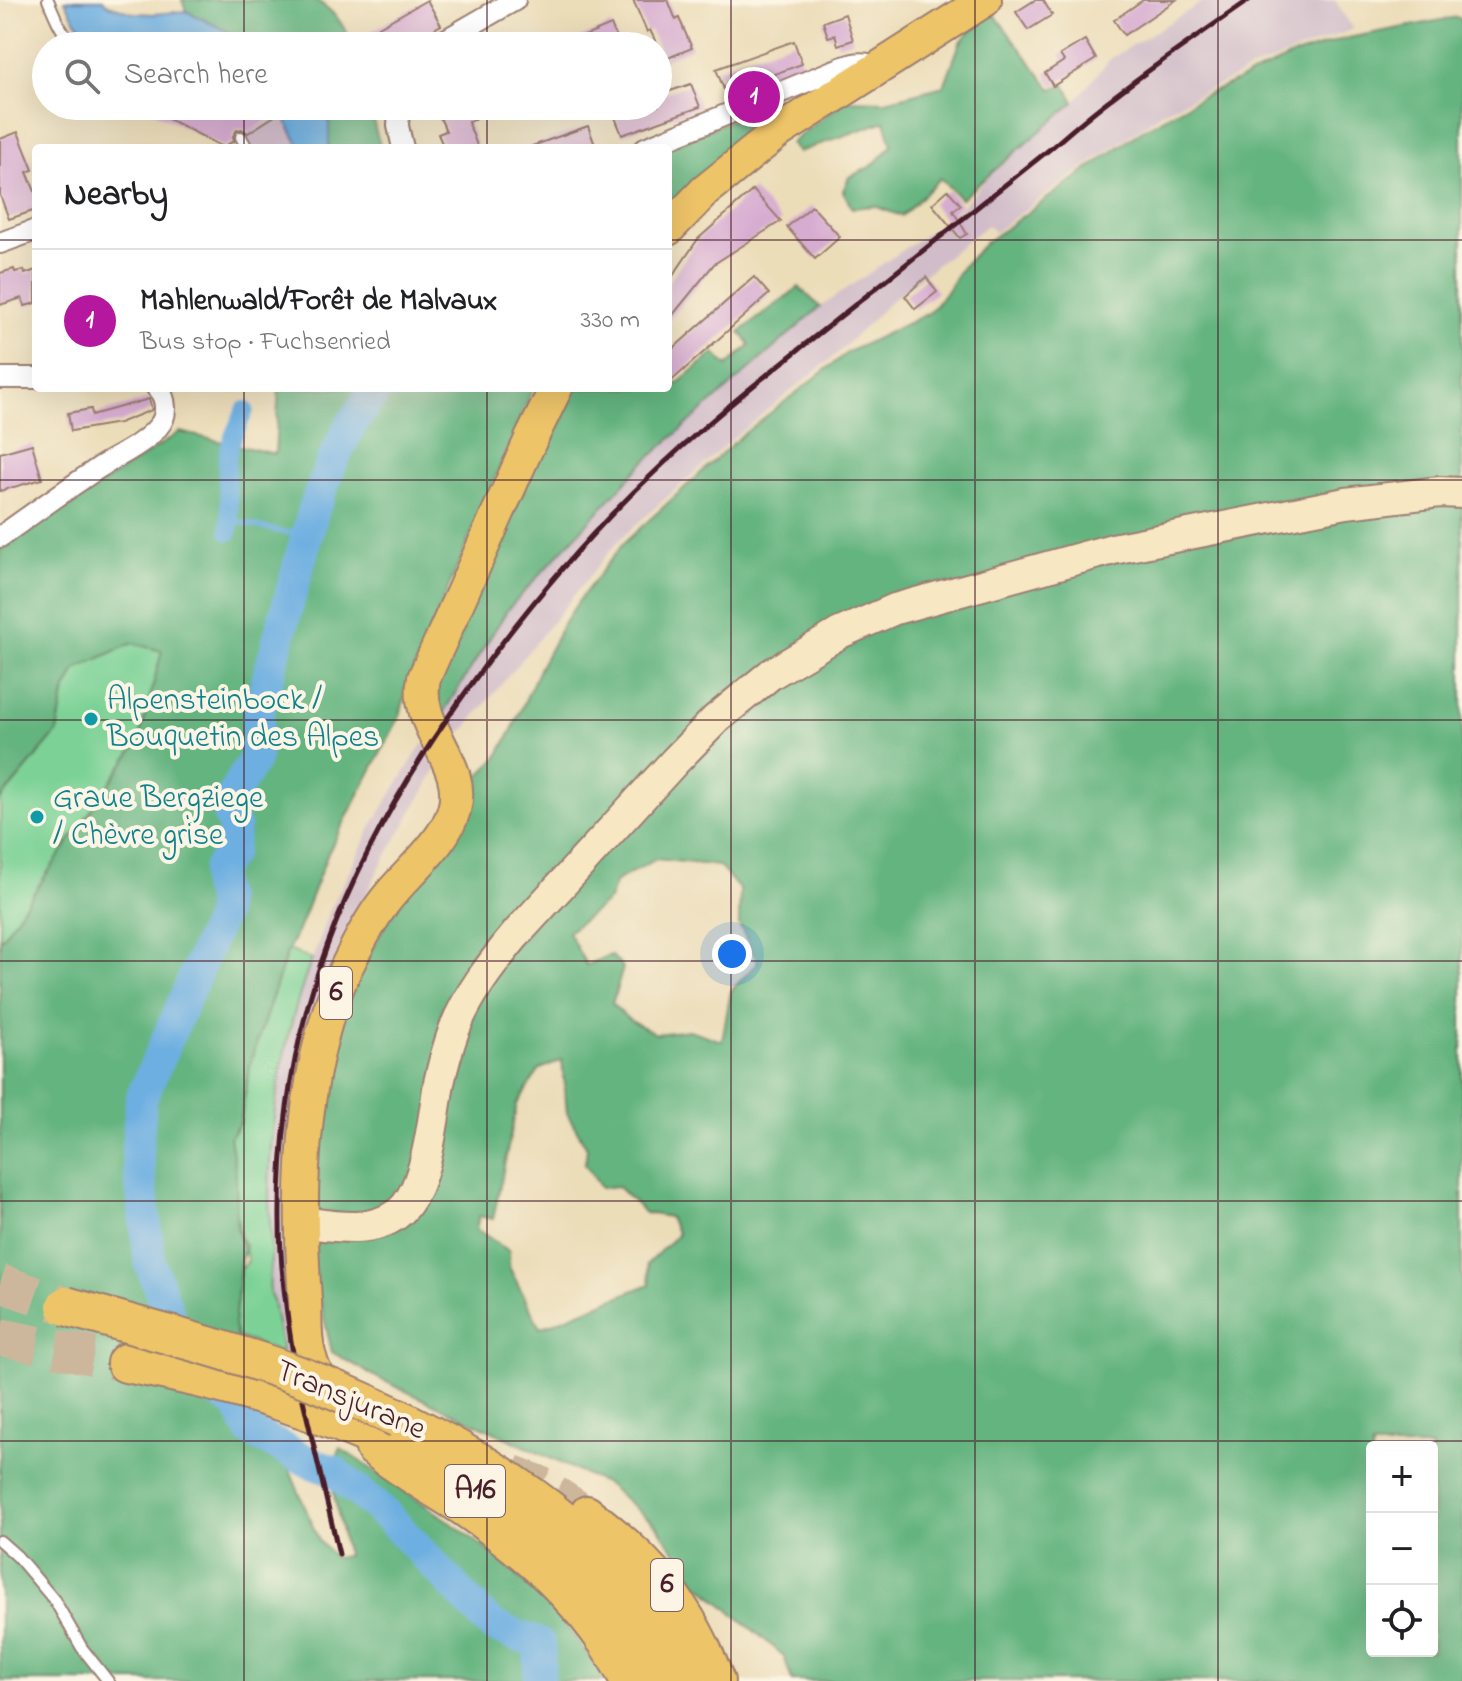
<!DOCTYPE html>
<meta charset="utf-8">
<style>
:root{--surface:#fff;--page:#f2f2f2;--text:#202124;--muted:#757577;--line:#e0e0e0;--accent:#b5179e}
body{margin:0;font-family:"Indie Flower",sans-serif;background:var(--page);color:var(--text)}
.controls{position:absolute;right:24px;bottom:24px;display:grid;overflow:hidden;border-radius:8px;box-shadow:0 8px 32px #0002}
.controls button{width:72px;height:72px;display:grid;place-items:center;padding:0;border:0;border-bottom:2px solid var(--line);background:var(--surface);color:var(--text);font:40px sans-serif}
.you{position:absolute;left:732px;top:954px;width:28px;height:28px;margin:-20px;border:6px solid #fff;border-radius:50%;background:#1a73e8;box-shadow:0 0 0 12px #1a73e833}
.badge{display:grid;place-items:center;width:52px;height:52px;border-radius:50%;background:var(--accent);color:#fff;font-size:26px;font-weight:700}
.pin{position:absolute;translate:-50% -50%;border:4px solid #fff;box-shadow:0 2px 8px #0006}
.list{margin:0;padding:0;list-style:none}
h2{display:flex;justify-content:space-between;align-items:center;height:104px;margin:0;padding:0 32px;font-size:34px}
h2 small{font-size:26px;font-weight:400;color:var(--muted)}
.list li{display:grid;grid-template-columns:52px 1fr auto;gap:24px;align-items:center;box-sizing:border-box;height:144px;padding:0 32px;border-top:2px solid var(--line)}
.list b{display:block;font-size:30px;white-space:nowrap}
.list p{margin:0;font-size:26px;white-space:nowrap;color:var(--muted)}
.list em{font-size:26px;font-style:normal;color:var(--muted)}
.icon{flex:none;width:44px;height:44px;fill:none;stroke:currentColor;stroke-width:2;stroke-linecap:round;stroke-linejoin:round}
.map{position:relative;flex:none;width:1462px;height:1681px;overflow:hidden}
.search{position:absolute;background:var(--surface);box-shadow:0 8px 32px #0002;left:32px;top:32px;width:640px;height:88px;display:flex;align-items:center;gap:20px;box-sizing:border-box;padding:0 28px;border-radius:44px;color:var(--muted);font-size:30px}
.panel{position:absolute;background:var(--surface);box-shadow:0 8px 32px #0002;left:32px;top:144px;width:640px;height:248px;border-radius:8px}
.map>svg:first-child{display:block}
.industrial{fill:#d1bdc9}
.green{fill:#7bd296;stroke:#627860;stroke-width:2}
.forest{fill:#64b47f;stroke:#576a55;stroke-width:2;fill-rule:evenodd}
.water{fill:#6dafe1;stroke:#5c6786;stroke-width:2}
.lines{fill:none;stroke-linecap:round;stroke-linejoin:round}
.stream{stroke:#6dafe1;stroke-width:5}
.canal{stroke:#6dafe1;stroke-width:18}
.river{stroke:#6dafe1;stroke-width:32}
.building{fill:#d7acd1}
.primary-tunnel{stroke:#ccb79d;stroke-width:32;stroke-dasharray:32 16;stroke-linecap:butt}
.highway-tunnel{stroke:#ccb79d;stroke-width:38;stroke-dasharray:38 19;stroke-linecap:butt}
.lane-casing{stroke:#9b7e72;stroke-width:14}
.street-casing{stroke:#9b7e72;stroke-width:24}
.secondary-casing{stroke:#9b7e72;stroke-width:34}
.primary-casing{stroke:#9b7e72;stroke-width:36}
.highway-casing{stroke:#9b7e72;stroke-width:42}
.lane{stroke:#fff;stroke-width:10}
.street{stroke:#fff;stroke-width:20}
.secondary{stroke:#f8e7c3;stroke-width:30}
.primary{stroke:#eec469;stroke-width:32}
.highway{stroke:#eec469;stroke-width:38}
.rail{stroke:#4a1f2b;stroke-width:5}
.highway-bridge-casing{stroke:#9b7e72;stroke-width:42;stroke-linecap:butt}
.highway-bridge{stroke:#eec469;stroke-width:38}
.grid{fill:none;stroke:#4a1f2b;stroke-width:2;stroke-opacity:0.55}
.culture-dot{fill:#0f9aa8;stroke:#fcf5e5;stroke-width:3}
.labels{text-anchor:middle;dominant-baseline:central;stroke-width:8;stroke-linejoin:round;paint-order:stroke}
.shield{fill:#fcf5e5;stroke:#7f5f63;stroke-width:2}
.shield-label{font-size:30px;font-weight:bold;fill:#4a1f2b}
.culture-label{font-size:32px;fill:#0d838f;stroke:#fcf5e5;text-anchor:start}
.street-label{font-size:32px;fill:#4a1f2b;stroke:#fcf5e5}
</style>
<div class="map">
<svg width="1462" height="1681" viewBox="0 0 1462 1681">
<rect width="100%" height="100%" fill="#fcf5e5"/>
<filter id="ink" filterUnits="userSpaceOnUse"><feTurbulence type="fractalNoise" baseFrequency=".0125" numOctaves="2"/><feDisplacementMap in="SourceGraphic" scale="16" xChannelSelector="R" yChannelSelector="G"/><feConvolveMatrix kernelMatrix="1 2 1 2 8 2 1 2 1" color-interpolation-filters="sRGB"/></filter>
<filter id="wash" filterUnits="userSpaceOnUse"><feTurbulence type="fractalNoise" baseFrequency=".006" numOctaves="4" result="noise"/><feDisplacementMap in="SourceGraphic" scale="32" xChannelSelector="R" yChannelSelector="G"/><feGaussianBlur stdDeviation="1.8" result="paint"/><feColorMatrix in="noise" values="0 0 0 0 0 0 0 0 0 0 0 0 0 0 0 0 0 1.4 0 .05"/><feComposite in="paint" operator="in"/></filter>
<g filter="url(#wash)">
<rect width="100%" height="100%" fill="#ecddb9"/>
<g class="industrial">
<polygon points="1206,0 1335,0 1353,29 1254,68 1163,112 1030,206 994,233 992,229 987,225 893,299 837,354 737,435 619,540 455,741 441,716 508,609 642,464 820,307 942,223 962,206 990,175 1074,102 1110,59"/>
<polygon points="282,114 301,148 226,148 241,137"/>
<polygon points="423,743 436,770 380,867 338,949 301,1359 282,1353 269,1295 271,1254 269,1189 272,1140 283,1063 297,1003 329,912 374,822"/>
</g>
<g class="green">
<polygon points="132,643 162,651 138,743 0,941 0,800 57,732 64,694 76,669"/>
<path d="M288 950 312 959C284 1032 270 1114 269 1192 269 1213 271 1233 271 1254 272 1266 266 1292 273 1301L282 1353 237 1337 234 1325 240 1269 246 1264 248 1259 246 1256 245 1244 240 1238 236 1209V1181L230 1137 240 1122 251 1060Z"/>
</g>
<g class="forest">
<path d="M182 0H315C335 11 344 26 354 46H257L186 11Z"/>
<polygon points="989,7 1051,89 1065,85 1074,102 961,199 940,178 902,216 874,206 852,208 843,191 849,177 872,166 892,145 885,121 798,152 791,143 845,100 886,101 944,86 960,43"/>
<path d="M1457 17 1462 20V1681H792L784 1656 696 1582 658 1527 608 1485 380 1379 332 1352 302 1222 321 1040 457 797 497 758 512 730 540 667 564 623 580 599 623 544 741 436 848 352 929 313 944 295 962 267 984 244 1141 131 1202 97 1292 56 1343 39ZM656 859 719 866 740 890 739 924 758 962 731 991 722 1041 689 1030 656 1034 629 1020 612 1004 623 968 611 955 586 965 568 932 609 900 616 881ZM562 1060 567 1113 587 1148 585 1164 601 1188 618 1187 645 1213 669 1217 678 1234 647 1264 650 1284 540 1328 509 1267V1251L476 1229 479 1216 493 1219 517 1104 540 1069ZM1372 1447H1432V1651H1372Z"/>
<polygon points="797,91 668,211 668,148"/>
<polygon points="323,106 358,106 358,113 374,113 375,129 381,148 329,148 329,117"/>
<polygon points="799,287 820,307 642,464 508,609 441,716 436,682 557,416 575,388 668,388 668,386 671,389 714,353 727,366 750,345 740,332"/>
<path d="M279 388H533L408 683 400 716 328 853 298 930 288 950 251 1060 240 1122 230 1137C232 1152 236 1167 236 1181 238 1203 232 1231 245 1250L241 1259 234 1325 249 1400 288 1466 319 1541 335 1558 347 1556 331 1481 340 1448C440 1516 543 1573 604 1681H0V941L138 743 162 651 132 643 76 669 64 694 57 732 0 800V550L180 432 275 454Z"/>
</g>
<g class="water">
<path d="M65 0H103L106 4 133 13 154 14 186 11 257 46 112 45C84 34 77 27 65 0Z"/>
<polygon points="278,106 323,106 329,117 329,148 301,148"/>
</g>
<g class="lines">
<polyline class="stream" points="231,520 282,532 309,534"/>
<path class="canal" d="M229 532C232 508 225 484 227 459 229 442 238 426 245 410"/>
<polyline class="river" points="377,388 350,426 331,464 314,509 259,710 255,758 231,798 229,816 234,826 231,851 218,870 217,886 222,899 221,915 141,1099 137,1150 150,1263 172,1322 191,1365 202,1381 237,1405 251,1431 311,1463 334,1471 387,1516 492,1626 540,1644 539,1681"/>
</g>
<g id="blocks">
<g class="building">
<polygon points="427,0 441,25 404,46 345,46"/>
<polygon points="633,0 668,0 676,20 679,18 692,48 663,60 658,46 650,30 647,32"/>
<polygon points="1035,0 1043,0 1052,15 1028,30 1016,12"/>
<polygon points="1143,0 1176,0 1124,35 1114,20"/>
<polygon points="845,14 853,40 838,45 835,35 828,37 823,22"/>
<polygon points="611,25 620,46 561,46"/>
<polygon points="1085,40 1096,59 1053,86 1045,73 1064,61 1060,55"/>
<polygon points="794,41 802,64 725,92 716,69"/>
<polygon points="691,84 700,107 622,135 613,112 629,106 658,106 658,95"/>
<polygon points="143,106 290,106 248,133 242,129 237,130 233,136 234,141 223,147"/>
<polygon points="435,106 470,106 476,119 468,122 478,148 444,148 438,134 446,131"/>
<polygon points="588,126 596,148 533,148 532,146"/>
<polygon points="18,132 33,170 27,172 36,194 36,210 9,219 0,195 0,139"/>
<polygon points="753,190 781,221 714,264 668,321 668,283 698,239"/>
<polygon points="948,190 961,205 953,211 967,234 960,238 932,204"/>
<polygon points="812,206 840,237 815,259 787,227"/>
<polygon points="14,269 15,272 24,270 25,274 36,270 36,303 25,306 22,298 0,305 0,273"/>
<polygon points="754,277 769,294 668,384 668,353"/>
<polygon points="926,277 937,292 915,309 905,296"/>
<polygon points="149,399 152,410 119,423 71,431 68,413 91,409 92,415"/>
<polygon points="32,444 42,479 0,491 0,453"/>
</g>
</g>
</g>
<g filter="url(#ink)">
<use href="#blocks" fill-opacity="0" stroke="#9b7e72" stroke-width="2"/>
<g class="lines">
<polyline class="primary-tunnel" points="513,1471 539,1481 587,1512"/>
<g class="highway-tunnel">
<polyline points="0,1283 63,1305"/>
<polyline points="0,1337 126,1363"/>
</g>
<defs>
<g id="lane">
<path d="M48 0C56 18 61 34 76 46"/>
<polyline points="241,137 247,148"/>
<polyline points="0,1541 17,1556 55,1601 82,1648 108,1681"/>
</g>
<g id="street">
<polyline points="435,46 515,0"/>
<polyline points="399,106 398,126 403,148"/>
<path d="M645 148 830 72C849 65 859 59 879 67"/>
<polyline points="0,243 36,230"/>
<polyline points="0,378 36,378"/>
<path d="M0 537C32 514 64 491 97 469 117 456 142 446 158 427 168 416 167 398 157 388"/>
</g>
<path id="secondary" d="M302 1222C333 1226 371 1234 397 1214 427 1193 433 1118 439 1083 443 1065 448 1047 454 1030 468 994 492 963 517 933L675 761 716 719 771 674 840 633 895 609 1113 549 1346 503 1440 492 1462 493"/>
<g id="primary">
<polyline points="668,229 705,191 778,132 985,0"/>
<path d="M330 1398C321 1385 313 1370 309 1354 304 1336 306 1318 305 1300 297 1190 301 1053 353 954 363 934 374 914 388 897 409 871 445 843 454 810 468 762 413 728 424 678L531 439 556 388"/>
<path d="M372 1449C401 1472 433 1490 464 1510 517 1546 569 1591 605 1644 613 1656 620 1669 627 1681"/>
<path d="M587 1512C651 1560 690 1605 718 1681"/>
</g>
<g id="highway">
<path d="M126 1363C246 1384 362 1422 467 1486 493 1501 519 1517 542 1537 587 1576 626 1627 652 1681"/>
<path d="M398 1418C519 1478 630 1551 682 1681"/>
</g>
</defs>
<use href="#lane" class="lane-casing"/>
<use href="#street" class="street-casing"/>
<use href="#secondary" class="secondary-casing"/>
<use href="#primary" class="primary-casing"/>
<use href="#highway" class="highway-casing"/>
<use href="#lane" class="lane"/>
<use href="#street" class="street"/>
<use href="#secondary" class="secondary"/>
<use href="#primary" class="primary"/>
<use href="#highway" class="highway"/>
<path class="rail" d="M339 1554 296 1370C287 1321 280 1271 280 1220 278 1022 348 859 460 700 520 615 587 534 663 464 735 397 814 338 890 277 943 234 997 192 1050 149 1070 132 1090 114 1112 98 1156 64 1203 32 1249 0"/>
<defs>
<path id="highway-bridge" d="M66 1306C149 1330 233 1350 313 1381 342 1392 370 1405 398 1418"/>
</defs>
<use href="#highway-bridge" class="highway-bridge-casing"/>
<use href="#highway-bridge" class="highway-bridge"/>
</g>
</g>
<path class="grid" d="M244 0V46M487 0V46M731 0V1681M975 0V1681M1218 0V1681M244 106V148M487 106V148M0 240H36M668 240H1462M244 388V1681M487 388V1681M0 480H1462M0 720H1462M0 961H1462M0 1201H1462M0 1441H1462"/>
<g class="culture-dot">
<circle cx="91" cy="719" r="8"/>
<circle cx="37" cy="817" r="8"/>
</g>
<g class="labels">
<g class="shield">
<rect x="320" y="967" width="32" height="52" rx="6"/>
<rect x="445" y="1465" width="60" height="52" rx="6"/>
<rect x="651" y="1559" width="32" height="52" rx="6"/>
</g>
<g class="shield-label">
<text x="336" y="993">6</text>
<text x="475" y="1491">A16</text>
<text x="667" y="1585">6</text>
</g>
<g class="culture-label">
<text x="107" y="701">Alpensteinbock /<tspan x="107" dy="37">Bouquetin des Alpes</tspan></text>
<text x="53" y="799">Graue Bergziege<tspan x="53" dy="37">/ Chèvre grise</tspan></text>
</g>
<g class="street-label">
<text transform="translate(350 1401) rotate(23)">Transjurane</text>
</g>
</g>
</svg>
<div class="controls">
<button>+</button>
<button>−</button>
<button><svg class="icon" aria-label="locate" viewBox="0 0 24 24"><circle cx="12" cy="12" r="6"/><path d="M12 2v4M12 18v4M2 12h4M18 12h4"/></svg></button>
</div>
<div class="you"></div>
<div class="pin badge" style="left:754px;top:97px">1</div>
<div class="search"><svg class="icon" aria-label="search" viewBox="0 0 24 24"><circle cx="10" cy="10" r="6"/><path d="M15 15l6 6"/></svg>Search here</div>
<section class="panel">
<h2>Nearby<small></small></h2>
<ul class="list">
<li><span class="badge">1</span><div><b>Mahlenwald/Forêt de Malvaux</b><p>Bus stop · Fuchsenried</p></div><em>330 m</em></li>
</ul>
</section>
</div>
